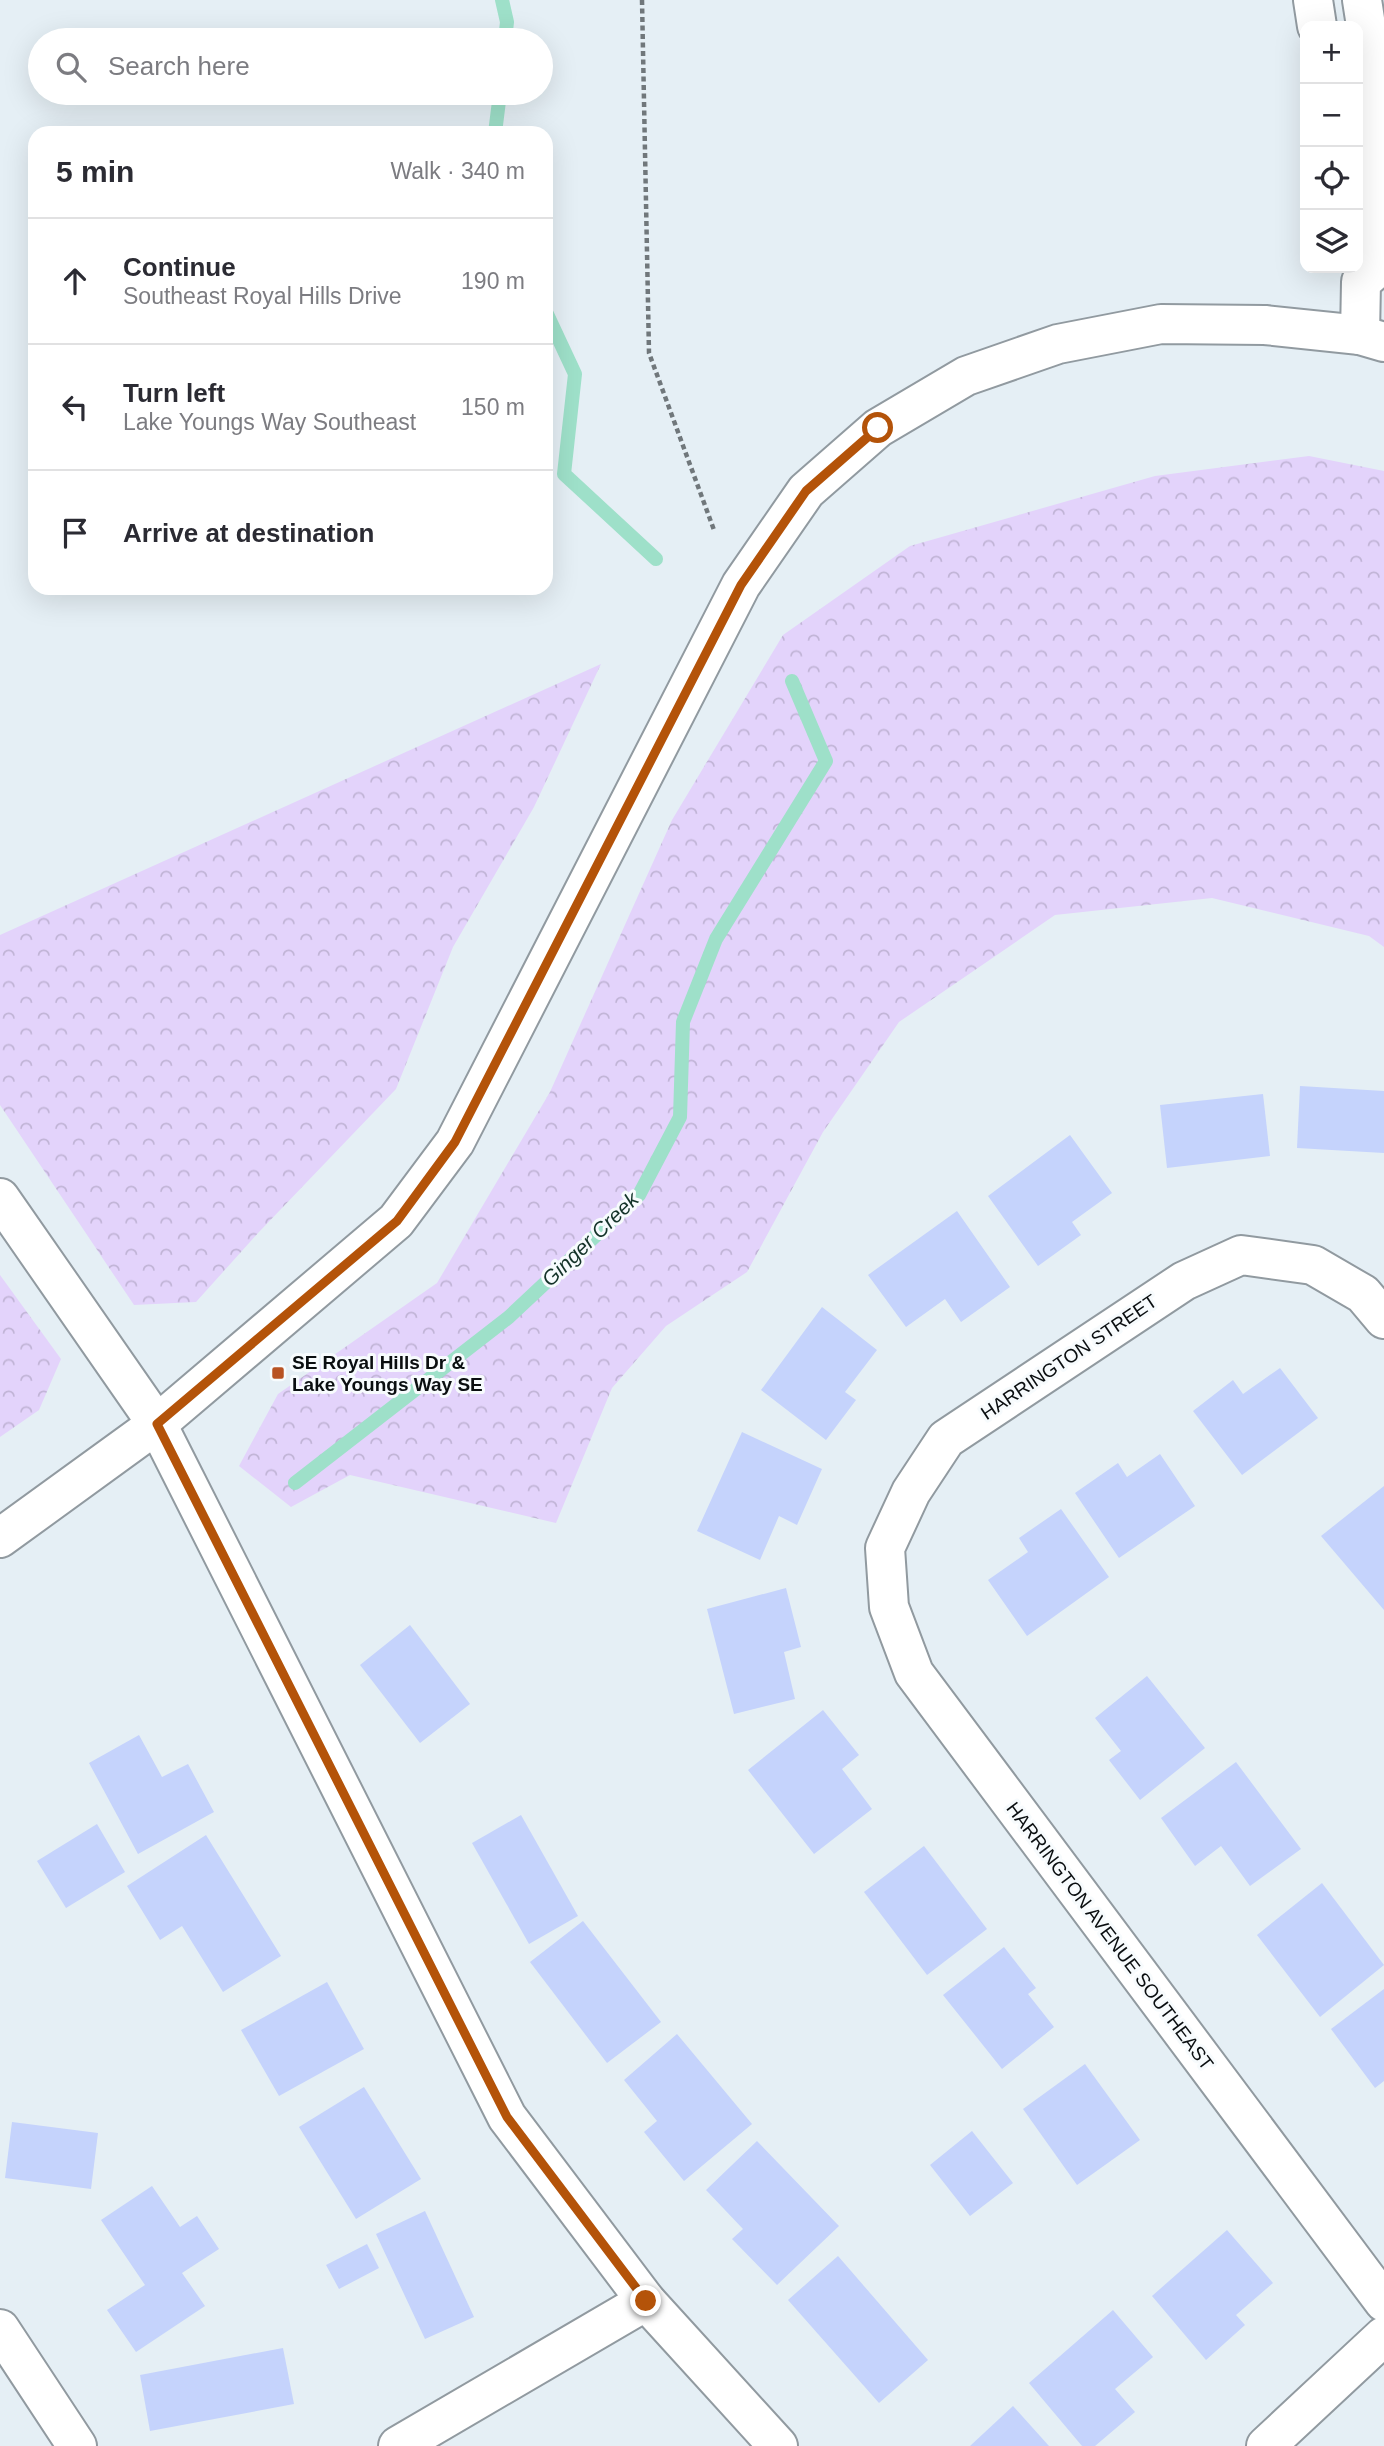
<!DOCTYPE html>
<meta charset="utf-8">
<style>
:root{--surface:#fff;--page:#f7f7f7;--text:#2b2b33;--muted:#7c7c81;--line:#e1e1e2}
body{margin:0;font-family:Helvetica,sans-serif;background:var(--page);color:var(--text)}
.controls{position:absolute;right:21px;top:21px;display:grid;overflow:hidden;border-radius:14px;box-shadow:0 7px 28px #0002}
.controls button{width:63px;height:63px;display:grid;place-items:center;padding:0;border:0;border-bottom:2px solid var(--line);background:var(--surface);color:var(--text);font:35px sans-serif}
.stop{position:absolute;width:21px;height:21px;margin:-16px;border:5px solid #b45309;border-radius:50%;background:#fff}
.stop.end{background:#b45309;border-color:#fff;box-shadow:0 2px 7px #0008}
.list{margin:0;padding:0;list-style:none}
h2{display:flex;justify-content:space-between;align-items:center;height:91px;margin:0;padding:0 28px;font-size:30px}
h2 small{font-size:23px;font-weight:400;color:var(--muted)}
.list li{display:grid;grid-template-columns:46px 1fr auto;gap:21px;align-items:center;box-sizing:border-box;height:126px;padding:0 28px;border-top:2px solid var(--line)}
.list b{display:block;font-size:26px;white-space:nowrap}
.list p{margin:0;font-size:23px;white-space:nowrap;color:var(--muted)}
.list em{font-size:23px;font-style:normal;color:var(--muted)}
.icon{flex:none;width:38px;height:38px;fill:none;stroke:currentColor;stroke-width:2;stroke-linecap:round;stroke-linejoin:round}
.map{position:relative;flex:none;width:1384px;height:2446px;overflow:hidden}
.search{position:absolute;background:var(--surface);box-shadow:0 7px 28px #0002;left:28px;top:28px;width:525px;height:77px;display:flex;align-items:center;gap:18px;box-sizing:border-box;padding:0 24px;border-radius:38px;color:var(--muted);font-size:26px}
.panel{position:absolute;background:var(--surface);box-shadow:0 7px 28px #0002;left:28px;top:126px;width:525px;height:469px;border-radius:21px}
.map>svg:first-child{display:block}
.forest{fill:url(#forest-crowns)}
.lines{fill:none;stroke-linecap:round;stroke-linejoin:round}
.stream{stroke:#9ee0c9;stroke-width:14}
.building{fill:#c5d3fc}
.minor-casing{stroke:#919aa0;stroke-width:42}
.path{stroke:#70777b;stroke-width:4.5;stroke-dasharray:5 3.5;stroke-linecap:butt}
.minor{stroke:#fff;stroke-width:38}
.route{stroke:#b45309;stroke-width:9}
.poi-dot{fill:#b85323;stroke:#f7fbfd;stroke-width:2.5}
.labels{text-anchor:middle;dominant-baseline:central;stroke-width:6;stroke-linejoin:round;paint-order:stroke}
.street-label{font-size:19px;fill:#0a0e10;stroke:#f7fbfd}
.poi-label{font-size:19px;font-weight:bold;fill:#0a0e10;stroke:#f7fbfd;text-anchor:start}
.water-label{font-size:21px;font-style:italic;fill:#143329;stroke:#f7fbfd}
</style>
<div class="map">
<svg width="1384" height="2446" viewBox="0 0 1384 2446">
<defs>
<pattern id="forest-crowns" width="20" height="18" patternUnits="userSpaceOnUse" patternTransform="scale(1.75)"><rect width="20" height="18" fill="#e3d3fb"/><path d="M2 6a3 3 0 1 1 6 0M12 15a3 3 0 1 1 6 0" fill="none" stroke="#c1b4d6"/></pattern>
</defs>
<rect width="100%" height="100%" fill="#e5eff5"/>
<g class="forest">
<polygon points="1309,456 1384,471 1384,947 1369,936 1212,898 1055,915 899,1022 823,1132 747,1272 666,1326 612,1388 556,1523 350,1475 291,1507 239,1466 278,1394 437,1283 550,1092 672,820 783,635 910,546 1155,476"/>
<polygon points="601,664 534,807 453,947 396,1089 259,1232 196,1302 134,1305 0,1105 0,935"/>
<polygon points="0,1275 61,1359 39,1410 0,1437"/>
</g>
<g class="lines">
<g class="stream">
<polyline points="502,0 507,22 505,40"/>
<polyline points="495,133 500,93"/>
<polyline points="546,312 575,374 564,474 656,559"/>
<polyline points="295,1483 509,1317 639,1195 680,1117 683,1022 716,939 826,761 792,681"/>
</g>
</g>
<g class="building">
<polygon points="1300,1086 1384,1091 1384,1153 1297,1148"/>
<polygon points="1263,1094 1270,1156 1167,1168 1160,1105"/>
<polygon points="1070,1135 1112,1193 1072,1222 1081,1235 1038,1266 988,1196"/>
<polygon points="957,1211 1010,1287 961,1322 945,1299 906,1327 868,1275"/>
<polygon points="822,1307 877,1350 845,1392 856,1400 826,1440 761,1390"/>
<polygon points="1280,1368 1318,1418 1242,1475 1193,1411 1233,1380 1243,1394"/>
<polygon points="742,1432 822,1469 797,1525 779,1516 760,1560 697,1531"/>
<polygon points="1160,1454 1195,1506 1119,1558 1075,1493 1118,1463 1127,1477"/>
<polygon points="1384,1486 1384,1610 1321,1536"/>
<polygon points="1061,1509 1109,1577 1027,1636 988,1580 1028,1552 1019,1538"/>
<polygon points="786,1588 801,1647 784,1652 795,1699 734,1714 707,1609"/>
<polygon points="410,1625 470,1704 420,1743 360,1665"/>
<polygon points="1147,1676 1205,1748 1140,1800 1109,1760 1121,1751 1095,1718"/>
<polygon points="823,1710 859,1755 842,1769 872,1809 814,1854 748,1770"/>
<polygon points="139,1735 162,1777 188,1764 214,1812 138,1854 89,1763"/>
<polygon points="1236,1762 1301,1849 1250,1886 1221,1846 1195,1866 1161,1818"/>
<polygon points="521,1815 578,1916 529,1944 472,1843"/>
<polygon points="97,1824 125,1872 66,1908 37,1861"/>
<polygon points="206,1835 281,1956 223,1992 182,1926 160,1940 127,1886"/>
<polygon points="924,1846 987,1929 927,1975 864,1892"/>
<polygon points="1322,1883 1384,1965 1320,2017 1257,1935"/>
<polygon points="583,1921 661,2022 607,2063 530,1962"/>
<polygon points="1004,1947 1036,1988 1028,1994 1054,2027 1002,2069 943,1995"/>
<polygon points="327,1982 364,2049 279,2096 241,2030"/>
<polygon points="1384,1989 1384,2081 1375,2088 1331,2029"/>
<polygon points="677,2034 752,2124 684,2181 644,2132 657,2121 624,2080"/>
<polygon points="1085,2064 1140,2140 1077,2185 1023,2109"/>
<polygon points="364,2087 421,2179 356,2219 299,2127"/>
<polygon points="12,2122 98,2133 91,2189 5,2178"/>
<polygon points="972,2131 1013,2183 970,2216 930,2165"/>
<polygon points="757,2141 839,2226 777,2285 732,2239 743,2229 706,2190"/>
<polygon points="152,2186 180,2227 197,2216 219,2249 182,2273 205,2306 136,2352 107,2310 145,2285 101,2220"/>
<polygon points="425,2211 474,2317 425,2339 376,2234"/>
<polygon points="1227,2230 1273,2283 1236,2315 1245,2325 1206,2360 1152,2296"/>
<polygon points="367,2244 379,2268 339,2289 326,2265"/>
<polygon points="838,2256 928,2360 879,2403 788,2300"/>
<polygon points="1113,2310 1153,2357 1115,2389 1135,2412 1095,2446 1082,2446 1029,2383"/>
<polygon points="283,2348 294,2404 150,2431 140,2375"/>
<polygon points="1013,2406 1049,2446 970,2446"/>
</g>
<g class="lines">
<defs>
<g id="minor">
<polyline points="1313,0 1317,26"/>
<polyline points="1360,335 1361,282 1382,264 1381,122 1362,0"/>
<polyline points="0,1198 157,1424 507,2117 646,2301 778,2446"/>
<polyline points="1384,1319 1363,1294 1313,1265 1241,1255 1184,1281 946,1439 911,1492 885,1548 889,1607 914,1673 1384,2302"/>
<polyline points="0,1538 157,1424 396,1221 455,1142 741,585 806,491 878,428 966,376 1058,344 1161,324 1265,325 1360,335 1384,342"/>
<polyline points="0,2329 77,2446"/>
<polyline points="398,2446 646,2301"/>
<polyline points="1266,2446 1384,2336"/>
</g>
</defs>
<use href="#minor" class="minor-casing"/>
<polyline class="path" points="642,0 649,353 714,530"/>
<use href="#minor" class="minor"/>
</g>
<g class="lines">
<polyline class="route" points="646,2301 507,2117 157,1424 397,1221 455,1142 741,585 806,491 878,428"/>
</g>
<rect class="poi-dot" x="271" y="1366" width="14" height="14" rx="3.5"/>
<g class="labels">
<g class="street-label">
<text transform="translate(1069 1357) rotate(-34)">HARRINGTON STREET</text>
<text transform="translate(1110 1936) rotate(53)">HARRINGTON AVENUE SOUTHEAST</text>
</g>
<g class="poi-label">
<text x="292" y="1362">SE Royal Hills Dr &amp;<tspan x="292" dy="22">Lake Youngs Way SE</tspan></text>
</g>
<g class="water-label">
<text transform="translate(590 1239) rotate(-44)">Ginger Creek</text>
</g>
</g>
</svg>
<div class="controls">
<button>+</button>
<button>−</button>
<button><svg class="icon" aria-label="locate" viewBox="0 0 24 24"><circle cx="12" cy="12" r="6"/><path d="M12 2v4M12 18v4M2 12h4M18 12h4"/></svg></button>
<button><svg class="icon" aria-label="layers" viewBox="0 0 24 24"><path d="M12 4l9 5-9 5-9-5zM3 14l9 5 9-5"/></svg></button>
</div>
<div class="stop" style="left:878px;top:428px"></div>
<div class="stop end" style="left:646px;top:2301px"></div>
<div class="search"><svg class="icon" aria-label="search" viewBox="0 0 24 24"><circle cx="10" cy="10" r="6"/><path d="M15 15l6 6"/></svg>Search here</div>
<section class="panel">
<h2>5 min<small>Walk · 340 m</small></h2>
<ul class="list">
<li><svg class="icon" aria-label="ahead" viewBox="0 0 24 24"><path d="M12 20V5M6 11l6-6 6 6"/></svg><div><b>Continue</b><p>Southeast Royal Hills Drive</p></div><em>190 m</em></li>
<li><svg class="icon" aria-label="left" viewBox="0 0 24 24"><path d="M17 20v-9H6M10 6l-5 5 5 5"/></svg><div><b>Turn left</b><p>Lake Youngs Way Southeast</p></div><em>150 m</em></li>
<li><svg class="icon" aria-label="arrive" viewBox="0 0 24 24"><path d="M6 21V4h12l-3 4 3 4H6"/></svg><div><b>Arrive at destination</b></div></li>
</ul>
</section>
</div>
